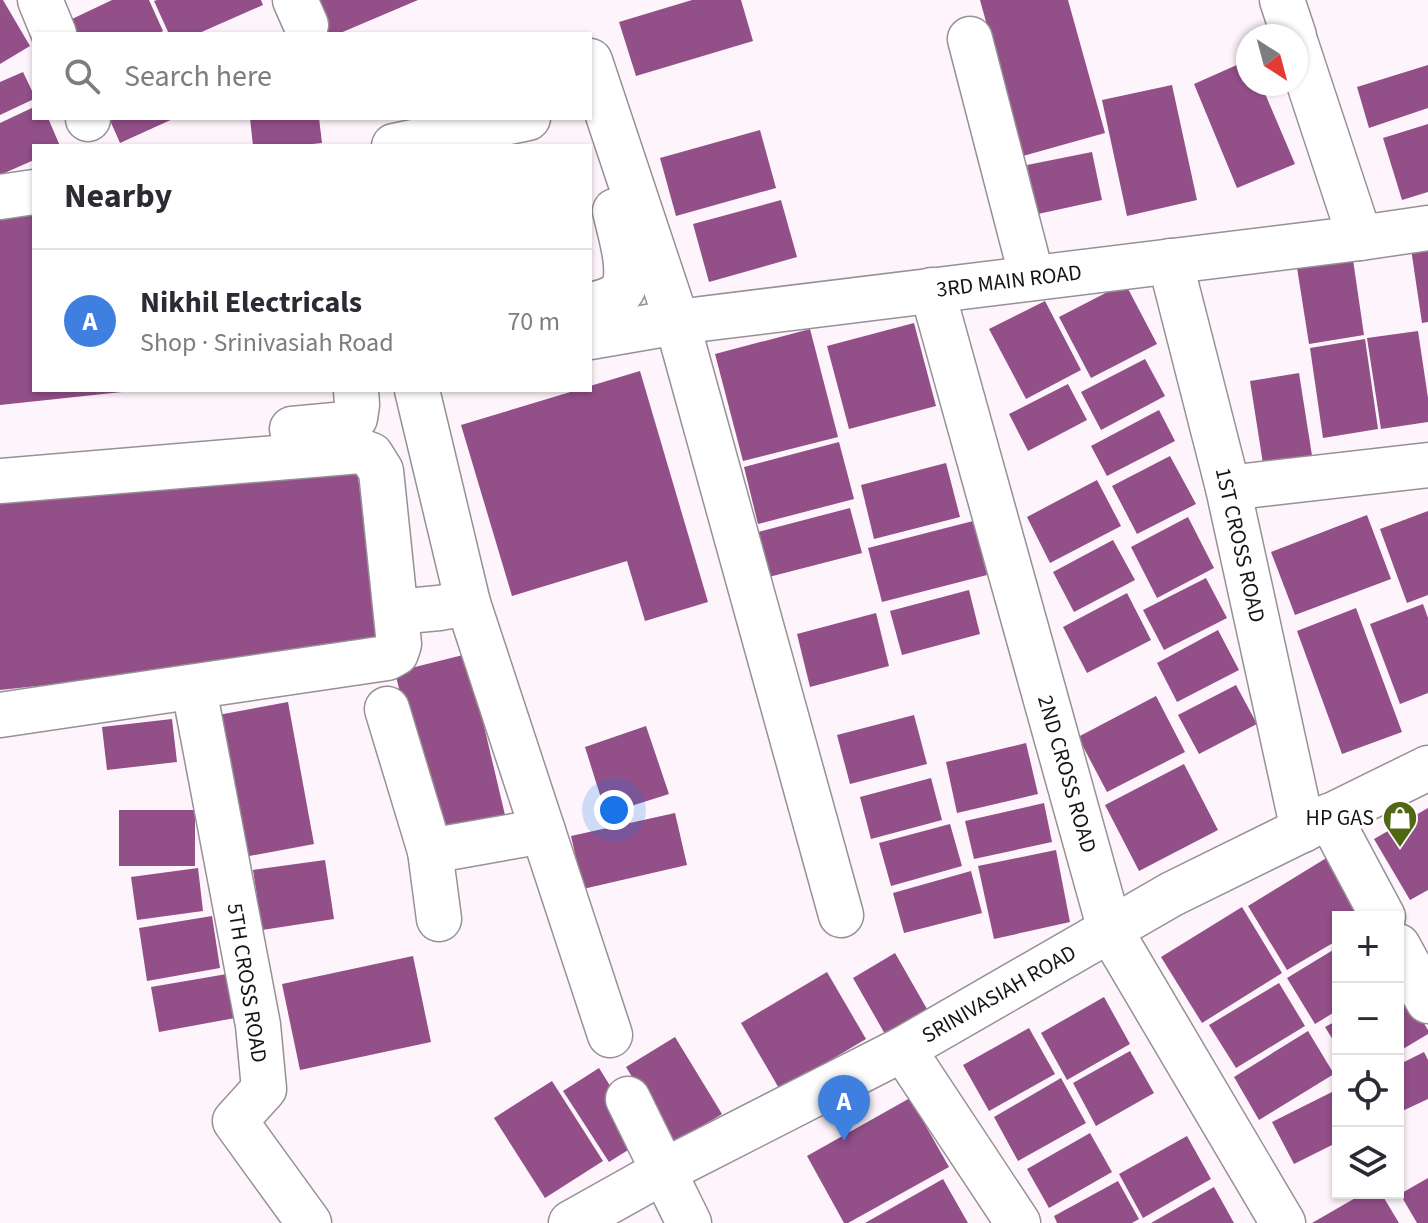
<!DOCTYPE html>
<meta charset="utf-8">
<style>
:root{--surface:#fff;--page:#f7f7f7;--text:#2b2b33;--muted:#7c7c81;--line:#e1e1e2;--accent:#0b8043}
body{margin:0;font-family:"Source Sans 3",sans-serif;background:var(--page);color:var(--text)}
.controls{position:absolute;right:24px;bottom:24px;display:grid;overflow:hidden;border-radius:0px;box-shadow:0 2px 6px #0004}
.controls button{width:72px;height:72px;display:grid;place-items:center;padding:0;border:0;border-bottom:2px solid var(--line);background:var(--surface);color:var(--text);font:40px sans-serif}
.compass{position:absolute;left:1236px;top:24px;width:72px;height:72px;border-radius:50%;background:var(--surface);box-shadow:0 2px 6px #0004;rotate:144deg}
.you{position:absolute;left:614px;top:810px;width:28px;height:28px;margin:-20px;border:6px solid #fff;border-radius:50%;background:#1a73e8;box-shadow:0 0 0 12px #1a73e833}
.badge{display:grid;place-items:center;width:52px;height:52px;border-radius:50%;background:var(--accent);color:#fff;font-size:26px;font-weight:700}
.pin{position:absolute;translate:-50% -66px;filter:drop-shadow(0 2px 4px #0008)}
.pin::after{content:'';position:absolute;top:42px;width:28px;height:24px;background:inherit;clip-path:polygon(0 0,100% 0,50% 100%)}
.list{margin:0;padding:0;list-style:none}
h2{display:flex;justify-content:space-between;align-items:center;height:104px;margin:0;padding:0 32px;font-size:34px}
h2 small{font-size:26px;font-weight:400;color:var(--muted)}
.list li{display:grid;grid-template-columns:52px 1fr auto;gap:24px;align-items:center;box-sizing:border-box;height:144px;padding:0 32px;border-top:2px solid var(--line)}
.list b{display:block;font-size:30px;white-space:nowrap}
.list p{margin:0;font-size:26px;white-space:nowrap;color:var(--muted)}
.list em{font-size:26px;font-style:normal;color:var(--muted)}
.icon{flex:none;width:44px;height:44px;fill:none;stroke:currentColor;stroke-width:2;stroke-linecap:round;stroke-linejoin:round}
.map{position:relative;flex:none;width:1428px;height:1223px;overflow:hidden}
.search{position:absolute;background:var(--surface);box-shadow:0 2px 6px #0004;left:32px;top:32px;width:560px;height:88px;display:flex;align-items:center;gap:20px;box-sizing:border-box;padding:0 28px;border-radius:0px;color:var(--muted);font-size:30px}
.panel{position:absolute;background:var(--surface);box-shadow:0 2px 6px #0004;left:32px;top:144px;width:560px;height:248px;border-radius:0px}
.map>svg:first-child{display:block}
.building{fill:#924f88}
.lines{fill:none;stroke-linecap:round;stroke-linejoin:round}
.street-casing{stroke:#979095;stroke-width:47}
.secondary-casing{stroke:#979095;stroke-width:47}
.street{stroke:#fff;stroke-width:44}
.secondary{stroke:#fff;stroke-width:44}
.labels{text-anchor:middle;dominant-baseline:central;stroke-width:7;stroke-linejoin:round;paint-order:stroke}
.street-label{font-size:22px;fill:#171416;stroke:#fff}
.poi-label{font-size:22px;fill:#171416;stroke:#fff;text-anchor:end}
</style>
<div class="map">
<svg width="1428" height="1223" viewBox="0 0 1428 1223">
<rect width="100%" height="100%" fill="#fdf5fb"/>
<g class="building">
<polygon points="0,0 3,0 30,46 0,64"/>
<polygon points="112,0 149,0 163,31 157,34 78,34 72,19"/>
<polygon points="157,0 261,0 263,5 197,34 169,34 154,1"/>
<polygon points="308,0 418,0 338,34 322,34"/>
<polygon points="692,0 741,0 753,41 636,76 619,22"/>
<polygon points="980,0 1068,0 1105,133 1023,156"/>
<polygon points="1248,60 1248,84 1261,84 1295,164 1237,188 1194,84"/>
<polygon points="1428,65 1428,108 1369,128 1357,87"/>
<polygon points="23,72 34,95 34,99 0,115 0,82"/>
<polygon points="1172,85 1197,200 1127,216 1102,100"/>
<polygon points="34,107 34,118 48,118 60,146 34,146 34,160 0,175 0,123"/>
<polygon points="109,118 175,118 120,143"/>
<polygon points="250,118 319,118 322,143 293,146 253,146"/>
<polygon points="1428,124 1428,192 1402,200 1383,138"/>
<polygon points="760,130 776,188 676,216 660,158"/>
<polygon points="1092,152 1102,200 1038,214 1027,165"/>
<polygon points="781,200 797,257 709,282 693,224"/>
<polygon points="34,213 34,390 122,390 122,392 0,405 0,216"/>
<polygon points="1428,239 1428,322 1422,323 1410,242"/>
<polygon points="1351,246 1364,335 1309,344 1295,255"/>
<polygon points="1125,283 1157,344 1091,378 1059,317"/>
<polygon points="1045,301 1081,370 1026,399 989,329"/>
<polygon points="914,323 936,406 849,429 827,346"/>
<polygon points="810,329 838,437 743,461 715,354"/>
<polygon points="1418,331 1428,398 1428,422 1381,429 1367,338"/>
<polygon points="1365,339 1378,429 1323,438 1310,348"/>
<polygon points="1145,359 1165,396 1101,430 1081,392"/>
<polygon points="640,371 708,602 645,621 627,561 512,596 461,425 577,390 590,390 590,386"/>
<polygon points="1299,373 1313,462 1264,470 1250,381"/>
<polygon points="1068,384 1087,420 1028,451 1009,414"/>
<polygon points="1159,410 1175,441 1107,476 1091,446"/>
<polygon points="839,442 854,499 758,524 744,467"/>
<polygon points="1170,456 1196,504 1137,534 1112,486"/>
<polygon points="356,462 381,649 0,690 0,491"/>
<polygon points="946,463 960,517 874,539 861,485"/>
<polygon points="1097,480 1121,526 1050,563 1027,517"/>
<polygon points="850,508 862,553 765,578 754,533"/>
<polygon points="1428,511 1428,595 1407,603 1380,529"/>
<polygon points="1367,515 1391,579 1295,615 1271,552"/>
<polygon points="1188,517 1214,568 1157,598 1131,547"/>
<polygon points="973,521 987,575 882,602 868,548"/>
<polygon points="1113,540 1135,580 1074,612 1053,572"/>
<polygon points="1206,578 1227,618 1164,650 1143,610"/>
<polygon points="969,590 980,634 902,655 890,611"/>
<polygon points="1127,593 1151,640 1087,673 1063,627"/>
<polygon points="1423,604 1428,618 1428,693 1400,704 1370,624"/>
<polygon points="1356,608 1402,732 1342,754 1297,631"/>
<polygon points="876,613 889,666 810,687 797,634"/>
<polygon points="1218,630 1239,670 1177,702 1157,663"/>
<polygon points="467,654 505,815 434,833 395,672"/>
<polygon points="1236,685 1257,724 1199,754 1178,715"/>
<polygon points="1156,696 1185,752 1107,792 1078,737"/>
<polygon points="288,702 314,844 244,857 218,715"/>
<polygon points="914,715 927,764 850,784 837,735"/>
<polygon points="172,719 177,762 107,770 102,727"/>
<polygon points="646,726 669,794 606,814 585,747"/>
<polygon points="1026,743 1038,794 957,813 946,762"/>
<polygon points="1184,764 1218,830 1139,871 1105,805"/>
<polygon points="931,778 942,820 871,839 860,797"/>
<polygon points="1044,803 1052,842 974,859 965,821"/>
<polygon points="1428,808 1428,890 1410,900 1374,839"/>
<rect x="119" y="810" width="76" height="56"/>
<polygon points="675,813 687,865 583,889 571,836"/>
<polygon points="950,824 962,866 891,886 879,843"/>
<polygon points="1056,850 1070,922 994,939 978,866"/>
<polygon points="1328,857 1364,917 1338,917 1338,940 1287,970 1248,906"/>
<polygon points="325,860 334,919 262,930 253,870"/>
<polygon points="198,868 203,911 137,920 131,877"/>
<polygon points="971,871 982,913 904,933 893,893"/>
<polygon points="1242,907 1282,973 1202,1023 1161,957"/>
<polygon points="212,916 220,968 147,981 139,928"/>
<polygon points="1338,947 1338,1010 1315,1024 1287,978"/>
<polygon points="895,953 927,1009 885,1034 853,978"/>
<polygon points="413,956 431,1042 300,1070 282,984"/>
<polygon points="827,972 866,1039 780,1090 741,1023"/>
<polygon points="227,974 235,1018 159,1032 151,987"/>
<polygon points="1398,980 1428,1030 1428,1034 1398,1052"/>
<polygon points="1279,983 1305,1026 1236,1068 1209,1025"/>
<polygon points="1104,997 1130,1044 1067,1080 1041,1033"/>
<polygon points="1338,1020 1338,1048 1325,1027"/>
<polygon points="1029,1028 1055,1074 989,1111 963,1065"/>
<polygon points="1308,1031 1334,1074 1259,1120 1234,1077"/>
<polygon points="675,1037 722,1114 673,1144 626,1067"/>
<polygon points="1130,1051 1154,1093 1096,1126 1073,1083"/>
<polygon points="1424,1052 1428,1060 1428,1099 1398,1113 1398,1065"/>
<polygon points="599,1068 644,1140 609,1162 563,1091"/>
<polygon points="1061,1078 1086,1123 1018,1161 994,1117"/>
<polygon points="552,1081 603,1161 545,1198 494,1118"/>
<polygon points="1338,1089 1338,1142 1294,1164 1272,1122"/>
<polygon points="910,1098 949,1167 848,1223 844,1223 807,1156"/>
<polygon points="1090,1133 1112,1172 1049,1208 1027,1169"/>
<polygon points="1187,1136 1211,1179 1143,1218 1119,1174"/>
<polygon points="1428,1178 1428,1223 1417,1223 1400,1194"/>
<polygon points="943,1179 968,1223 865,1223"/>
<polygon points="1118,1181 1139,1219 1132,1223 1057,1223 1054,1216"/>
<polygon points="1214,1187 1234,1223 1151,1223"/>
<polygon points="1364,1193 1381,1193 1399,1223 1312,1223"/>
</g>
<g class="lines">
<defs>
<g id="street">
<polyline points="40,0 54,34"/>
<polyline points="295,0 306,25"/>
<polyline points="1282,0 1294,36"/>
<polyline points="970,39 1032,278"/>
<polyline points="1296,44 1360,238"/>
<polyline points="590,61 677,322 841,915"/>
<polyline points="88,118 88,119"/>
<polyline points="394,146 528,118"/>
<polyline points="0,197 34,192"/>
<polyline points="1170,261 1228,488 1303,830"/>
<polyline points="932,290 1110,930 1283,1223"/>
<path d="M590 305C600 303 612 300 620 293 635 277 619 230 615 211"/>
<polyline points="590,337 677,322 1360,238 1428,228"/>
<polyline points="417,390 468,603 610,1035"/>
<polyline points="292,429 346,424 355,418 357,405 356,390"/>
<polyline points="0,481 360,451 371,455 381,471 399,644 396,653 387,658 0,715"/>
<polyline points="1228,488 1428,465"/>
<polyline points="396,612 439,608 468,603"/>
<polyline points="387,709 430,851"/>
<polyline points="198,710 258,1025 264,1089 235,1121 309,1223"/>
<polyline points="1329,816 1383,917"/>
<polyline points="439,919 430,851 543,831"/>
<polyline points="1398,946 1428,1001"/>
<polyline points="903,1049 1018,1223"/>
<polyline points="628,1099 689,1223"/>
</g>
<polyline id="secondary" points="571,1223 664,1171 903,1049 1172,894 1428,768"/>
</defs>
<use href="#street" class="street-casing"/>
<use href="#secondary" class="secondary-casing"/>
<use href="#street" class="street"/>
<use href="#secondary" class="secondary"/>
</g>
<defs>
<symbol id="shop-pin" viewBox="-11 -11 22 30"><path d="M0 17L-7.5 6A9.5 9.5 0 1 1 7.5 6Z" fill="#516714" stroke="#fff"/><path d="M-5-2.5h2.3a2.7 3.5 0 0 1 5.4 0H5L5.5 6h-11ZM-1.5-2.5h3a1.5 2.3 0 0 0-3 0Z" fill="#fff"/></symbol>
</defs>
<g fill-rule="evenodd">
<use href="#shop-pin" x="1380" y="798" width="40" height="54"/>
</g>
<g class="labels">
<g class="street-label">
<text transform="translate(1009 281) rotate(-7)">3RD MAIN ROAD</text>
<text transform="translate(1240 545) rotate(77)">1ST CROSS ROAD</text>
<text transform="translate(1067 774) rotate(74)">2ND CROSS ROAD</text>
<text transform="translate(247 983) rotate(81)">5TH CROSS ROAD</text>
<text transform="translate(999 994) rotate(-30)">SRINIVASIAH ROAD</text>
</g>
<g class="poi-label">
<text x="1374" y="818">HP GAS</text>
</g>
</g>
</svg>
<div class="controls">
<button>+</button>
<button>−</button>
<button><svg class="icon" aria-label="locate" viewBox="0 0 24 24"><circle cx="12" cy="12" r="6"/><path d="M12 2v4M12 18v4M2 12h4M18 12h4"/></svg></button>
<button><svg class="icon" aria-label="layers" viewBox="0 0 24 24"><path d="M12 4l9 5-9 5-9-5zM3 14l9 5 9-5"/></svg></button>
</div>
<svg class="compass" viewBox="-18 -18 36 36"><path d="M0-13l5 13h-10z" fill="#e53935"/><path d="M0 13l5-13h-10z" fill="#7c7c81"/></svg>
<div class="you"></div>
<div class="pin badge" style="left:844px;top:1141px;background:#3f7fe0">A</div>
<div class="search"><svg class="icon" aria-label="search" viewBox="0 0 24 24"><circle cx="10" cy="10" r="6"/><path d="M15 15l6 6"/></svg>Search here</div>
<section class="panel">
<h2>Nearby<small></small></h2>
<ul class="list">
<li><span class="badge" style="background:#3f7fe0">A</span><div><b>Nikhil Electricals</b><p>Shop · Srinivasiah Road</p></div><em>70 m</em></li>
</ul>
</section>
</div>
